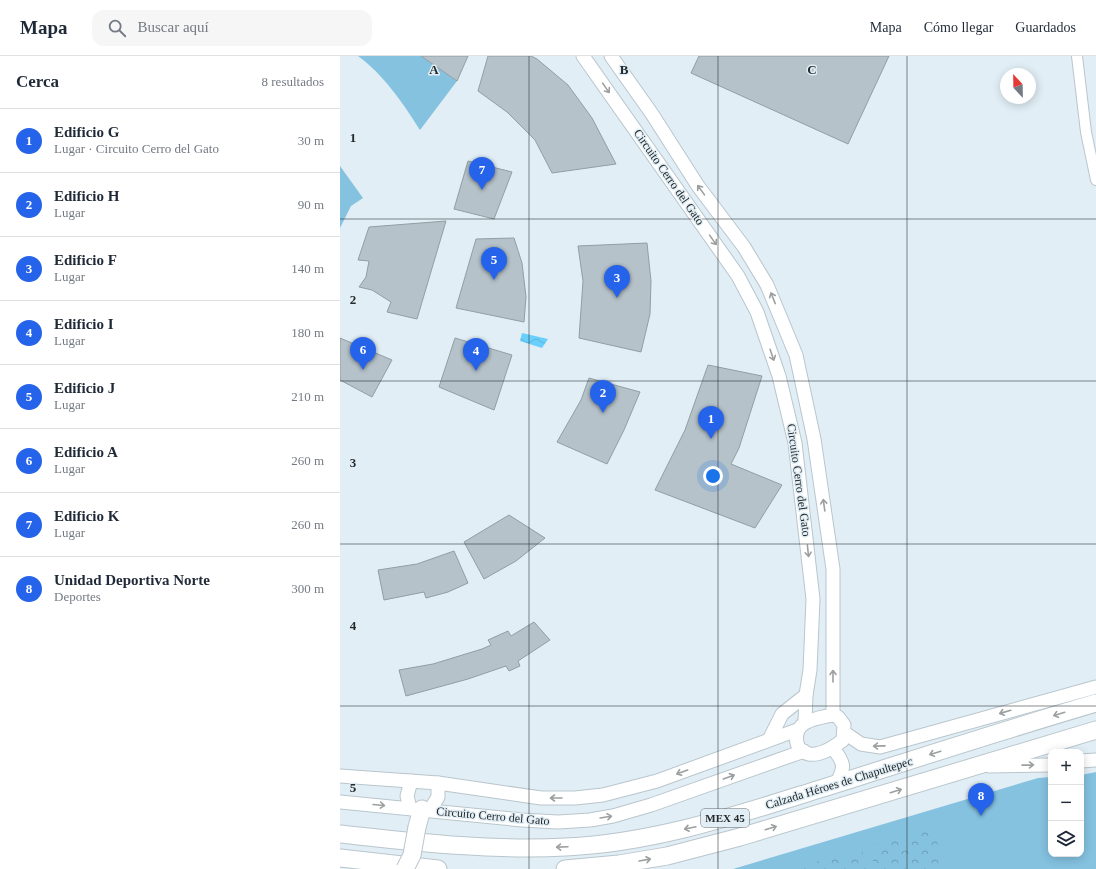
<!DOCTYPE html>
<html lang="es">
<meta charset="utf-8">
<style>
:root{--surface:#fff;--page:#f6f6f7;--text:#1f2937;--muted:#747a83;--line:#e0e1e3;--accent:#2563eb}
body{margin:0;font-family:Georgia,serif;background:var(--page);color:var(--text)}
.controls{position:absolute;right:12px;bottom:12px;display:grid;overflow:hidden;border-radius:8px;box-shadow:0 2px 10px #0003}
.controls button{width:36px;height:36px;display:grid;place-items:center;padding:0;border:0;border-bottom:1px solid var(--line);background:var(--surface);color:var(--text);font:20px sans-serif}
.compass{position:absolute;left:660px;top:12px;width:36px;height:36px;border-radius:50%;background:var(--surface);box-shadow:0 2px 10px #0003;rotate:338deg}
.you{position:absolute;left:373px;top:420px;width:14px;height:14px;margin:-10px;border:3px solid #fff;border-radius:50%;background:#1a73e8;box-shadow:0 0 0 6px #1a73e833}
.badge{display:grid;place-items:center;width:26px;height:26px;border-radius:50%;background:var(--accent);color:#fff;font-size:13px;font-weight:700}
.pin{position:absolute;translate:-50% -33px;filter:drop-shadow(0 1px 2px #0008)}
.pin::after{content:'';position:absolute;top:21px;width:14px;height:12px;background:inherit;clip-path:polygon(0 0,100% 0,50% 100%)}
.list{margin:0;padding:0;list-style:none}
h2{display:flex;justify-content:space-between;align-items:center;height:52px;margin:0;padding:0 16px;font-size:17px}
h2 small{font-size:13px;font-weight:400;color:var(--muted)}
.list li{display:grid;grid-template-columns:26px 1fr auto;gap:12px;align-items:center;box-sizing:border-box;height:64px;padding:0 16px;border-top:1px solid var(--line)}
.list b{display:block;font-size:15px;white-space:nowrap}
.list p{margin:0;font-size:13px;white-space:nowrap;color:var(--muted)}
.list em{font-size:13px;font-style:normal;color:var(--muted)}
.icon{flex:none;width:22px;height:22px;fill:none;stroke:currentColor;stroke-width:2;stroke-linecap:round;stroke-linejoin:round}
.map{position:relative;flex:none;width:756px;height:813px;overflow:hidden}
header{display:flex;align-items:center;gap:24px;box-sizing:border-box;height:56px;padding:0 20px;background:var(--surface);border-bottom:1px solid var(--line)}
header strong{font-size:19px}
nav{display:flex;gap:22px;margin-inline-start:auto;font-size:14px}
.search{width:280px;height:36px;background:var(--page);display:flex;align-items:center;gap:10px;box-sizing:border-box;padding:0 14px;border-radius:12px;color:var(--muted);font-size:15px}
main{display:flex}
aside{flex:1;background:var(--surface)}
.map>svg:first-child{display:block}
.grass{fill:#84c2e0}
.forest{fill:url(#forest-crowns)}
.water{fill:url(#water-waves)}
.building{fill:#b5c2c9;stroke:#919ea4}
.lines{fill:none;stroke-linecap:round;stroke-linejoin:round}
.minor-casing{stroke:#b9c6cd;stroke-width:12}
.tertiary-casing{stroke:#b9c6cd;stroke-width:15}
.primary-casing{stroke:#b9c6cd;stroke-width:19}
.minor{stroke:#fff;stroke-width:10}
.tertiary{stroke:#fff;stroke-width:13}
.primary{stroke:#fff;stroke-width:17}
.primary-bridge-casing{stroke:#b9c6cd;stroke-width:19;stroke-linecap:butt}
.primary-bridge{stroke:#fff;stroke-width:17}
.oneway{stroke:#9c9fa0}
.grid{fill:none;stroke:#24292b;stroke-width:1;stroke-opacity:0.55}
.labels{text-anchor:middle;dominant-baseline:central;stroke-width:3;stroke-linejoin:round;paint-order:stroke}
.shield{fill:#e1eef5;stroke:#5d6468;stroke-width:1}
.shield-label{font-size:11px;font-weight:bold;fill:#24292b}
.street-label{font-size:12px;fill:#24292b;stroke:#e1eef5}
.grid-label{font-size:13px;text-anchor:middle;font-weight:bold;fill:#24292b;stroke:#e1eef5;stroke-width:3;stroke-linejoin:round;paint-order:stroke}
</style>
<header>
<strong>Mapa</strong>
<div class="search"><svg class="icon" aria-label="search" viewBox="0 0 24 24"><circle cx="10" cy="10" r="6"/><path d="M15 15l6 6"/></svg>Buscar aquí</div>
<nav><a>Mapa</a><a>Cómo llegar</a><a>Guardados</a></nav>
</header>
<main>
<aside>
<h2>Cerca<small>8 resultados</small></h2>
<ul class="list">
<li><span class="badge">1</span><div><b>Edificio G</b><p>Lugar · Circuito Cerro del Gato</p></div><em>30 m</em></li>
<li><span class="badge">2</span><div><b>Edificio H</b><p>Lugar</p></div><em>90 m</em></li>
<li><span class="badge">3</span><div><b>Edificio F</b><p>Lugar</p></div><em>140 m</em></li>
<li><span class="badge">4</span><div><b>Edificio I</b><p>Lugar</p></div><em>180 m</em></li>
<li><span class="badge">5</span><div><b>Edificio J</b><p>Lugar</p></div><em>210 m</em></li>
<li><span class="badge">6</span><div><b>Edificio A</b><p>Lugar</p></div><em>260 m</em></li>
<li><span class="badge">7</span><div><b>Edificio K</b><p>Lugar</p></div><em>260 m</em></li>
<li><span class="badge">8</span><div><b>Unidad Deportiva Norte</b><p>Deportes</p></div><em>300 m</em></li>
</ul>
</aside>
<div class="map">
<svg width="756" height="813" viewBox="0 0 756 813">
<defs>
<pattern id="forest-crowns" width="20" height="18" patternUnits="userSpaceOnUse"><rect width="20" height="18" fill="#84c2e0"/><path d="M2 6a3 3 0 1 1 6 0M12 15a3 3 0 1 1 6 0" fill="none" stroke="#6c9eb6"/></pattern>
<pattern id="water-waves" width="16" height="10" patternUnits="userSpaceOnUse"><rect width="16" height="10" fill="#69d0fe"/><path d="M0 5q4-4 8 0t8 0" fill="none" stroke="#5bb3da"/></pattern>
</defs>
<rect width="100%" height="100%" fill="#e1eef5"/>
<g class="grass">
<path d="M18 0H81L117 25 80 74C63 47 43 18 18 0Z"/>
<polygon points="0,110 23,142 11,150 0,172"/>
<polygon points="756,716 756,813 393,813 698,722 711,721 711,798 741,798 741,719"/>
</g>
<g class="forest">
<polygon points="594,773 604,813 535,813 529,791"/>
<polygon points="522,794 527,813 458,813 457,811"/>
</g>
<polygon class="water" points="182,277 208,283 202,292 180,285"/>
<g class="building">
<polygon points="81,0 128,0 117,25"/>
<polygon points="148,0 191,0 197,3 228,29 252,62 276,108 212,117 195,84 167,56 138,35"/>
<polygon points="359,0 549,0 508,88 351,17"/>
<polygon points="128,105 172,116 154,163 114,153"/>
<polygon points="106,165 77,263 47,256 51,246 32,234 19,231 26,221 29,205 18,204 29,171"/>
<polygon points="174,182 182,207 186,241 184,266 116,252 136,183"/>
<polygon points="307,187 311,225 310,258 301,296 239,282 243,225 238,190"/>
<polygon points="0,282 52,304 32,341 0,324"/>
<polygon points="115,282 172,299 154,354 99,331"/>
<polygon points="368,309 422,320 399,392 391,408 442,429 415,472 315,434 345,374"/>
<polygon points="249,322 300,336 284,374 267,408 217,386 241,344"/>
<polygon points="169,459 205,482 176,505 144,523 124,486"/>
<polygon points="114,495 128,527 108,536 86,542 84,536 44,544 38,514 77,508"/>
<polygon points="194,566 210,584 178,605 180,610 169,615 166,610 128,623 66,640 59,614 93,608 142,593 151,589 148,584 168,575 171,580"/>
</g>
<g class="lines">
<defs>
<polyline id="minor" points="737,0 746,76 756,124"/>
<g id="tertiary">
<polyline points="243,0 398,220 417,256 439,320 455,387 473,543 470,614 466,639 465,667"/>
<polyline points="271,0 312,58 358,130 404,191 427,229 456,299 474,383 493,513 493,659"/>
<path d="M493 659 498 661 504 669 503 684C494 691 481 700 469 698 453 695 453 674 465 667 474 662 484 661 493 659Z"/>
<polyline points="505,677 521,688 540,691 756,631"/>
<polyline points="429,684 442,658 466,639"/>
<path d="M493 692C505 708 505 710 497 727"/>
<polyline points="741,705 756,704"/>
<polyline points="649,710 711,709"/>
<polyline points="0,720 98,727 201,742 235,742 263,739 317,725 457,674"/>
<polyline points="0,746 182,764 218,766 250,764 273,760 311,749 464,695"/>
<polyline points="70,752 67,740 71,725"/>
<polyline points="90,754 98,741 98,727"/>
</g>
<g id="primary">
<polyline points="77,771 82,753"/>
<path d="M0 778C75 786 150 795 226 791 314 787 397 759 480 733 572 704 664 674 756 647"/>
<polyline points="0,802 98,813"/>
<polyline points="225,813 279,808 327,800 400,781 756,674"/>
</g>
</defs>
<use href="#minor" class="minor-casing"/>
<use href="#tertiary" class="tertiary-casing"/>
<use href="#primary" class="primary-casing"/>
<use href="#minor" class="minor"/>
<use href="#tertiary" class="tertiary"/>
<use href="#primary" class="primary"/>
<defs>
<polyline id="primary-bridge" points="65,813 72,799 77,771"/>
</defs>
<use href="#primary-bridge" class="primary-bridge-casing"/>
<use href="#primary-bridge" class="primary-bridge"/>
</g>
<defs><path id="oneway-shaft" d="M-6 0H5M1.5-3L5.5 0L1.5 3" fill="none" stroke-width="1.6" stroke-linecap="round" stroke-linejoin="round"/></defs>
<g class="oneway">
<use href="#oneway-shaft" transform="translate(266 32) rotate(55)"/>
<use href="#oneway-shaft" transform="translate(361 134) rotate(-126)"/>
<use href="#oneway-shaft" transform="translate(373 184) rotate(55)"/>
<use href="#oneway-shaft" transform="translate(433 242) rotate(-112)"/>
<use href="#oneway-shaft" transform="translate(432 299) rotate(71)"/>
<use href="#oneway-shaft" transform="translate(484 449) rotate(-98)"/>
<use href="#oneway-shaft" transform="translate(468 495) rotate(84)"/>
<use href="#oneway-shaft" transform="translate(493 620) rotate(-90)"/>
<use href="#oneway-shaft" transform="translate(665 656) rotate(164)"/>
<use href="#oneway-shaft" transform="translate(719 658) rotate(163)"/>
<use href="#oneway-shaft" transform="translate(539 690) rotate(179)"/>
<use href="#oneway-shaft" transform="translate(595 697) rotate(163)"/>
<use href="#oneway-shaft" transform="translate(688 709) rotate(-1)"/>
<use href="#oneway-shaft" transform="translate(342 716) rotate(160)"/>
<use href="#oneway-shaft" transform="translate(389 721) rotate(-20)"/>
<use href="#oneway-shaft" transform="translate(556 735) rotate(-17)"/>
<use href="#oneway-shaft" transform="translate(216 742) rotate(-180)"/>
<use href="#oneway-shaft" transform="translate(39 749) rotate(5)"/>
<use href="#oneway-shaft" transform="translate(266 761) rotate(-9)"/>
<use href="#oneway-shaft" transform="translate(350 772) rotate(168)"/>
<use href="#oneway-shaft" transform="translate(431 772) rotate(-17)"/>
<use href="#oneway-shaft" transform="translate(222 791) rotate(178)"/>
<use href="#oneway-shaft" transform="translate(305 804) rotate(-10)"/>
</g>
<path class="grid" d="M189 0V813M378 0V813M567 0V813M0 163H756M0 325H756M0 488H756M0 650H756"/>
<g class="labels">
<rect class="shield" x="361" y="753" width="48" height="18" rx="3"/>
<g class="shield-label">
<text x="385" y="762">MEX 45</text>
</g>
<g class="street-label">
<text transform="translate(329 121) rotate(55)">Circuito Cerro del Gato</text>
<text transform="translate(459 424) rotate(82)">Circuito Cerro del Gato</text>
<text transform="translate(499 727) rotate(-17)">Calzada Héroes de Chapultepec</text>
<text transform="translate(153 760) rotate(5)">Circuito Cerro del Gato</text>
</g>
</g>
<g class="grid-label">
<text x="94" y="18">A</text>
<text x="284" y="18">B</text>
<text x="472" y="18">C</text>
<text x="13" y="86">1</text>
<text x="13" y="248">2</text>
<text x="13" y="411">3</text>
<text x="13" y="574">4</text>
<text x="13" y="736">5</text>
</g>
</svg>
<div class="controls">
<button>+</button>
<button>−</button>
<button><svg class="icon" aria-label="layers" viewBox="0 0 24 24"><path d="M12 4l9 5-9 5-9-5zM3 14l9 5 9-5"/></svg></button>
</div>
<svg class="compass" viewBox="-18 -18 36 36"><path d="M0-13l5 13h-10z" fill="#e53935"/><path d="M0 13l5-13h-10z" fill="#747a83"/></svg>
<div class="you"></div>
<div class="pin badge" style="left:371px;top:383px">1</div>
<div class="pin badge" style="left:263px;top:357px">2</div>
<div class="pin badge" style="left:277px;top:242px">3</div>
<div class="pin badge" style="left:136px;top:315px">4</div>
<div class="pin badge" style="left:154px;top:224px">5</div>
<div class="pin badge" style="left:23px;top:314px">6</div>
<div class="pin badge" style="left:142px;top:134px">7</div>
<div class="pin badge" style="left:641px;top:760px">8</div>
</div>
</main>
